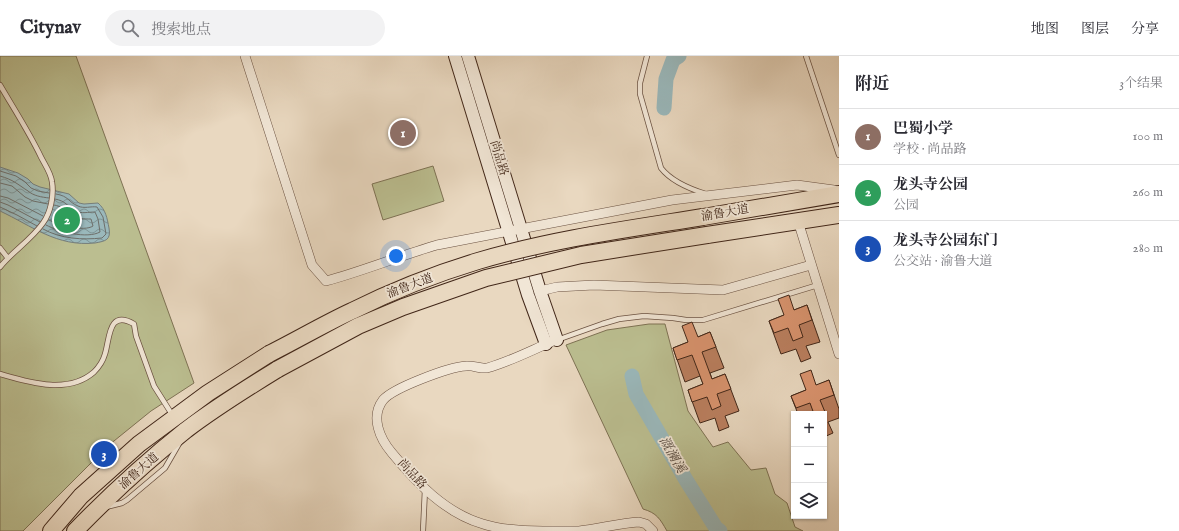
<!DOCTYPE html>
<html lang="zh">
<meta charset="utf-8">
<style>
:root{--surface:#fff;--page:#f2f2f3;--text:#2b2b33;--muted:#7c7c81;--line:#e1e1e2;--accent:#8f2418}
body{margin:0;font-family:"IM FELL English","Noto Serif SC",serif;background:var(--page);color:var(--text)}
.controls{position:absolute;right:12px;bottom:12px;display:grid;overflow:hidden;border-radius:0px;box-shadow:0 1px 3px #0004}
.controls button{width:36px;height:36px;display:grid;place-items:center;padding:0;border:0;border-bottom:1px solid var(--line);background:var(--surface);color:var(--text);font:20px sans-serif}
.you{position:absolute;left:396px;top:200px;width:14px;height:14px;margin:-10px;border:3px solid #fff;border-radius:50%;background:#1a73e8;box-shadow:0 0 0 6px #1a73e833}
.badge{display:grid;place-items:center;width:26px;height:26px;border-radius:50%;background:var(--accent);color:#fff;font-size:13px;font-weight:700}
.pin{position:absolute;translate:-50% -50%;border:2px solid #fff;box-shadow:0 1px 4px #0006}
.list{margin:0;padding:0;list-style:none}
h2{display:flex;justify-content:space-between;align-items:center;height:52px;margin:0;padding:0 16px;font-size:17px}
h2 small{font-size:13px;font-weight:400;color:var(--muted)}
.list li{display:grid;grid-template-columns:26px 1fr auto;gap:12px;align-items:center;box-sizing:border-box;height:56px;padding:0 16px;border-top:1px solid var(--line)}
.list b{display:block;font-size:15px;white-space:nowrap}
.list p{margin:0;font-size:13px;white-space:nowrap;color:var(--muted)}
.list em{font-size:13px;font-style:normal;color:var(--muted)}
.icon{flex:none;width:22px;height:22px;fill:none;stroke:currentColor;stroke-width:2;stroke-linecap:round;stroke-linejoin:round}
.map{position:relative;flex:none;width:839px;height:475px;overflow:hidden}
header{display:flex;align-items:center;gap:24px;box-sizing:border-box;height:56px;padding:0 20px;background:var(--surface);border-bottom:1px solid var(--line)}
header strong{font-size:19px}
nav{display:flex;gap:22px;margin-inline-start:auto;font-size:14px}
.search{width:280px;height:36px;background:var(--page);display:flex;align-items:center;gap:10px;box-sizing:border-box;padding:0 14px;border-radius:22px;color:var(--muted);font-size:15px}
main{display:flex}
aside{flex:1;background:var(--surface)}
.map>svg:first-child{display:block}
.green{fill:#bbbe90;stroke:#7e7254}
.water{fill:url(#water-waves);stroke:#767e7a}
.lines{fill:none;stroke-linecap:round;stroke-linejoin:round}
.shore{stroke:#6e6f6a;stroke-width:1}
.river{stroke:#9ab8bb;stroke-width:15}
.lane-casing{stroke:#6b5242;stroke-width:6}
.street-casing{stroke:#6b5242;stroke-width:10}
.secondary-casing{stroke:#412618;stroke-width:14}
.highway-casing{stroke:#412618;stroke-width:18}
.lane{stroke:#f1e6d6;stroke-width:4.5}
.street{stroke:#f1e6d6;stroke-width:9}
.secondary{stroke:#f1e6d6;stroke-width:12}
.highway{stroke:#e9d8c0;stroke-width:16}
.highway-bridge-casing{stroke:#412618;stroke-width:18;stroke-linecap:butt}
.highway-bridge{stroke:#e9d8c0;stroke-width:16}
.wall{fill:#bb7f5f;stroke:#412618}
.building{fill:#da946f;stroke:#412618}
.labels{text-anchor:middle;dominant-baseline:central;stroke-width:3.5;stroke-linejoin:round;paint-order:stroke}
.street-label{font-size:12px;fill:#412618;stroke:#f1e6d6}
.water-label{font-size:13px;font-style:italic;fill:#574a41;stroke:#f1e6d6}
</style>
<header>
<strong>Citynav</strong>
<div class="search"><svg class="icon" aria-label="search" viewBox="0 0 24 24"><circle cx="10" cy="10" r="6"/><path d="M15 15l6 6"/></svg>搜索地点</div>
<nav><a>地图</a><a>图层</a><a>分享</a></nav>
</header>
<main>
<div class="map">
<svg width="839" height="475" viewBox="0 0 839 475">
<defs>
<pattern id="water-waves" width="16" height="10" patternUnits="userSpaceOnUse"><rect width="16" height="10" fill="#9ab8bb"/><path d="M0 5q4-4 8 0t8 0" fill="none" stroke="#7f9597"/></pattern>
</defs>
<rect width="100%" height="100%" fill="#e9d8c0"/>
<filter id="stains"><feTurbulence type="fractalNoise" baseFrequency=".005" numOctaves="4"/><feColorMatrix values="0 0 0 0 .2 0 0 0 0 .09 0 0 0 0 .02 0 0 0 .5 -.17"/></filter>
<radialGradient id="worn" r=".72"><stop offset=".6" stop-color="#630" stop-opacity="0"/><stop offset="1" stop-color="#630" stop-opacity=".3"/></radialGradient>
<g class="green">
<polygon points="0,0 76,0 194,327 151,355 109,389 23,475 0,475"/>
<polygon points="433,110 444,145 383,164 372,128"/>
<path d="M649 268H665L688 355 713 391 728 386 751 414 766 412 775 438 787 447 795 471 803 475H667C660 463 657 457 643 453L566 289 607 274Z"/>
</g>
<path class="water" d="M0 111 18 117 28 123 33 128 40 131 69 138 79 147 84 148 98 147C106 154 107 162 109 172 111 184 106 185 95 187 57 191 32 170 0 155Z"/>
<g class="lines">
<g class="shore">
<polyline points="0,115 16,120 25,126 31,132 38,135 49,137"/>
<path d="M0 120C14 124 17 128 28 135 34 140 41 141 49 142"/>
<polyline points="0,127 12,130 25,141 33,145 48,148"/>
<polyline points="0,140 8,142 43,160"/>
<polyline points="0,146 8,149 40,166"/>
<polyline points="0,151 17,159 37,170"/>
<path d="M49 164C59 169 84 176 93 170L91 163C84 163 78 163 71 159 65 155 62 150 54 149"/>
<path d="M46 169C59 176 87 183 100 176L98 163 95 156C88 156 82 158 75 155 67 150 66 145 55 143"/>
<path d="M43 173C61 183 82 184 102 182L106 178 103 161 97 151C91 150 84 153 78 150 68 146 69 140 56 138"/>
</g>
<g class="river">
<polyline points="664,52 666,23 673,4 679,0"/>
<polyline points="632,320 636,338 686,424 716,472 720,475"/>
</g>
<defs>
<g id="lane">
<path d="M647 0 640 27V38L661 112C671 125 690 133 706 138"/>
<polyline points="806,0 839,99"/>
<path d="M0 29C14 53 29 76 41 101 45 109 51 117 52 126 54 139 51 156 43 167 31 184 13 195 0 211"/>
<polyline points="0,192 7,201"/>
<polyline points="557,284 602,268 619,263 644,260 673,262 686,264 703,264 818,229"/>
<path d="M0 318C28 326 68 339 94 316 99 311 103 305 105 298 110 282 108 253 134 268L136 280 154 330 173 360"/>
<polyline points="106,451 122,447 127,444 165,412 180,386"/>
<polyline points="423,475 425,433"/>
</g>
<g id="street">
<path d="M245 0 312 209 326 225C363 215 399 200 437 189L672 144 797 129 834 134"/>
<polyline points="798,165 839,298"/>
<polyline points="540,235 557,231 594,229 723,234 811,209"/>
<path d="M551 286C530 295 509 306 487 312 480 313 473 309 466 310 449 311 393 332 383 344 370 361 380 383 392 397 416 426 445 457 483 468 502 474 523 475 543 475 555 475 567 475 579 475 599 473 619 467 639 466L646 468 653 475"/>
</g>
<g id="secondary">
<polyline points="455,0 528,239 546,288"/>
<polyline points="468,0 540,235 557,284"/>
</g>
<g id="highway">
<polyline points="703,161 839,138"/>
<polyline points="707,179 839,159"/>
<polyline points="51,475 81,440 139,388 208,337 269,298"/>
<path d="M75 475C110 439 147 405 186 374 215 352 247 332 278 313"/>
</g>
</defs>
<use href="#lane" class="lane-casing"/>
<use href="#street" class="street-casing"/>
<use href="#secondary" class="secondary-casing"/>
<use href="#highway" class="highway-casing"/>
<use href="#lane" class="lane"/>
<use href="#street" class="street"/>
<use href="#secondary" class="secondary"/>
<use href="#highway" class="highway"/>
<defs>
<g id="highway-bridge">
<path d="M269 298C297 284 324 268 352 255 392 235 435 218 478 205 552 183 628 173 703 161"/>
<polyline points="278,313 358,270 403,251 486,222 581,199 707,179"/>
</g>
</defs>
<use href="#highway-bridge" class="highway-bridge-casing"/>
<use href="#highway-bridge" class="highway-bridge"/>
</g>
<g class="wall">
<polygon points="807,249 820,286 806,290 811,302 801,306 796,293 781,298 769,265 784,259 794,254"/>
<polygon points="710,276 724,312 710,317 712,323 725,318 739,355 725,360 729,371 719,375 715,362 700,367 688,334 703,328 700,320 685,326 673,292 688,286 698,281"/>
<polygon points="829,324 839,353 839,362 828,366 833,377 824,381 824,358 798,358 791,340 806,334"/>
</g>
<g class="building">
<polygon points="789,239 794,254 807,249 812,264 799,269 803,281 793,285 788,272 774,277 769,265 784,259 778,243"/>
<polygon points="692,266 698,281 710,276 716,291 702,296 712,323 725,318 731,333 717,338 721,350 712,354 707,341 692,346 688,334 703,328 692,299 677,304 673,292 688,286 682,270"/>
<polygon points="811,314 816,329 829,324 834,339 820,344 825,356 819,358 814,358 810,347 796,352 791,340 806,334 800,318"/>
</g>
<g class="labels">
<g class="street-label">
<text transform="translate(499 102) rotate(73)">尚品路</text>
<text transform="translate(725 157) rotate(-10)">渝鲁大道</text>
<text transform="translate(410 230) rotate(-21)">渝鲁大道</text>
<text transform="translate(139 415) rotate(-41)">渝鲁大道</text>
<text transform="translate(412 418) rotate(47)">尚品路</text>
</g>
<g class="water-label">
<text transform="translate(672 399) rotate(60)">溉澜溪</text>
</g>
</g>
<rect width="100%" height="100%" filter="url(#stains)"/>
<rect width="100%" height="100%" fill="url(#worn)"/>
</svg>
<div class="controls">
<button>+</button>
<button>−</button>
<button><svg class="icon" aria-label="layers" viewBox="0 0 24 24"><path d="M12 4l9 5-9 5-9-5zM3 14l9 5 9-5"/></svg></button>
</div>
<div class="you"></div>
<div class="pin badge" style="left:403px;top:77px;background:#8d6e63">1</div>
<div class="pin badge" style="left:67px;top:164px;background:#2e9e5b">2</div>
<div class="pin badge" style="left:104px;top:398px;background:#1a4fb4">3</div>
</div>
<aside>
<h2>附近<small>3个结果</small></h2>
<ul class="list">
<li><span class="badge" style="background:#8d6e63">1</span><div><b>巴蜀小学</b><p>学校 · 尚品路</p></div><em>100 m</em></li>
<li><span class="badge" style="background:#2e9e5b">2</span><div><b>龙头寺公园</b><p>公园</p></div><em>260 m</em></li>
<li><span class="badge" style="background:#1a4fb4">3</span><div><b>龙头寺公园东门</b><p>公交站 · 渝鲁大道</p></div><em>280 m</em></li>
</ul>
</aside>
</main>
